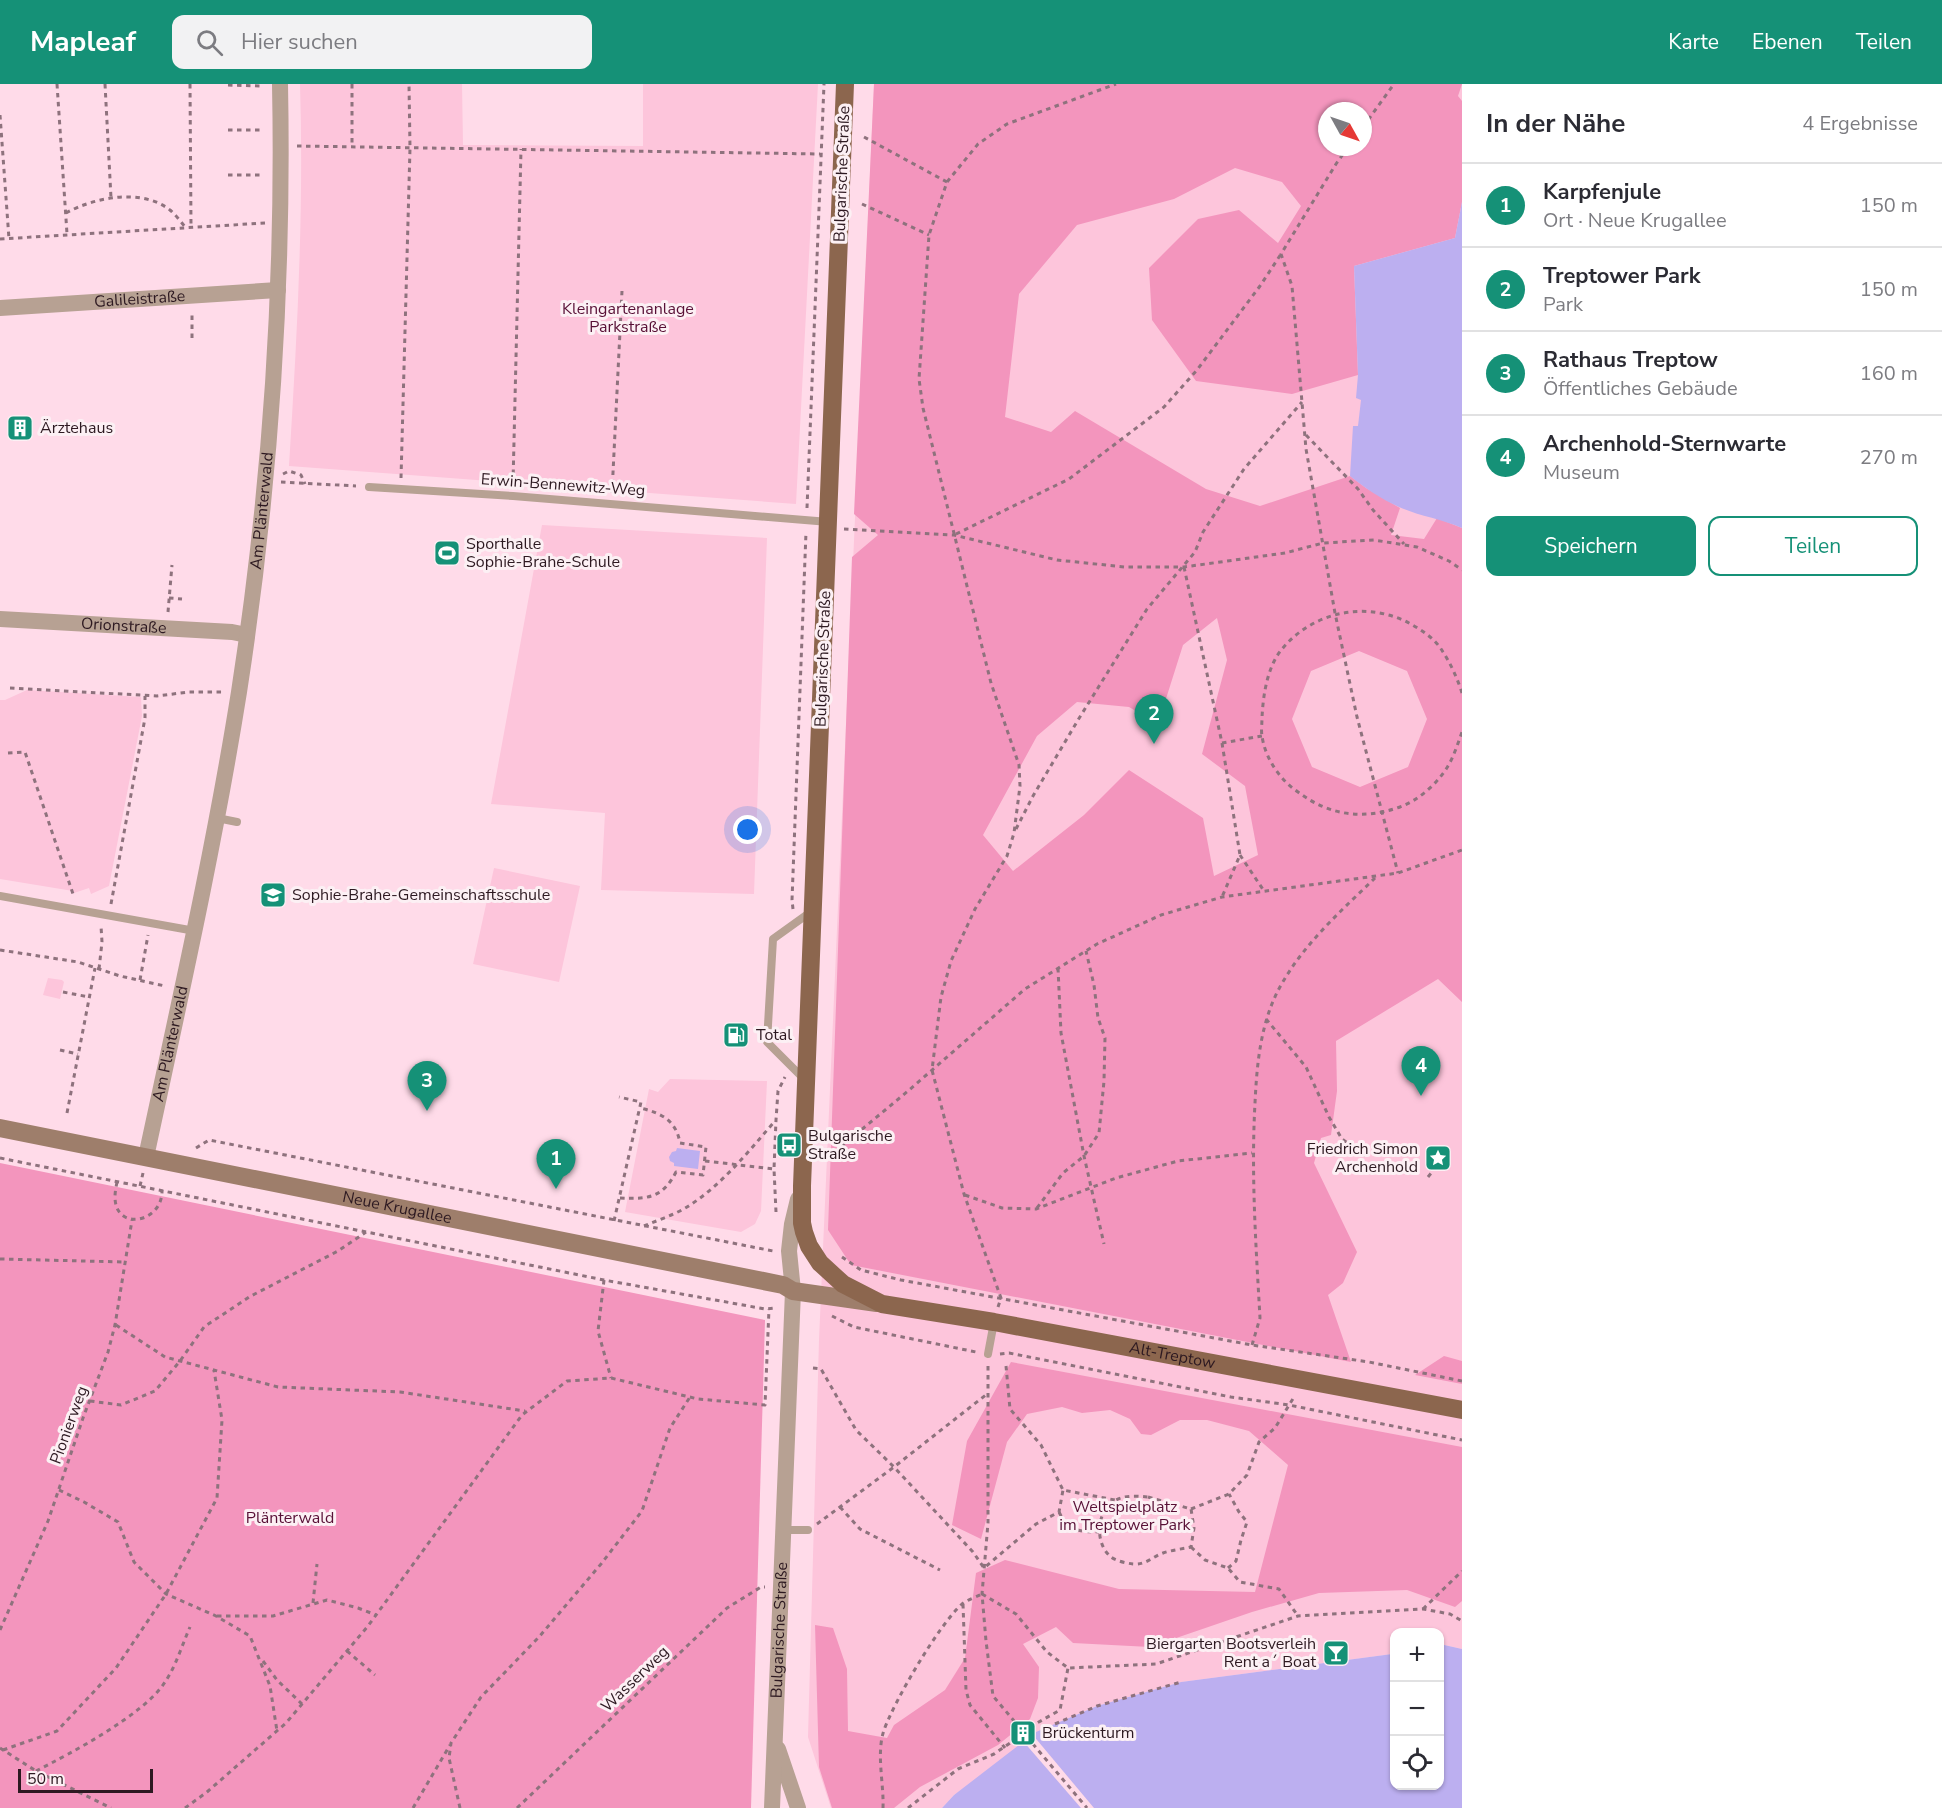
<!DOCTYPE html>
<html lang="de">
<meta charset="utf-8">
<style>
:root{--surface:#fff;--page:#f2f2f3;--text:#2b2b33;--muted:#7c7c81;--line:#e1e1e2;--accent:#159177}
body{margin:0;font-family:"Nunito Sans",sans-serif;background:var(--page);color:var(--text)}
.controls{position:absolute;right:18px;bottom:18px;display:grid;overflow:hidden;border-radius:12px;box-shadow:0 2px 4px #0004}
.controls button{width:54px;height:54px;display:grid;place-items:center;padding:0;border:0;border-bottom:2px solid var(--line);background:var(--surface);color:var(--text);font:30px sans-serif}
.compass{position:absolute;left:1318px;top:18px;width:54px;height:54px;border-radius:50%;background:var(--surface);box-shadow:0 2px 4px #0004;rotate:130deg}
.scale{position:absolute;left:18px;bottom:15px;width:135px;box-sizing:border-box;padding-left:6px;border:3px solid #2d1921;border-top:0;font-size:16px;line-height:21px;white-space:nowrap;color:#2d1921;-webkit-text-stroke:4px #fcf0f4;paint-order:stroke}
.you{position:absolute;left:748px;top:746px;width:21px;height:21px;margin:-15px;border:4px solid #fff;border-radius:50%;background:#1a73e8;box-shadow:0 0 0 9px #1a73e833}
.badge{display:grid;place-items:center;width:39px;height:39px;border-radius:50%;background:var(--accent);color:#fff;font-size:20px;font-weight:700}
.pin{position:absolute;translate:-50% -50px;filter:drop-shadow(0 2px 3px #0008)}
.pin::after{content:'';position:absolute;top:32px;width:21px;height:18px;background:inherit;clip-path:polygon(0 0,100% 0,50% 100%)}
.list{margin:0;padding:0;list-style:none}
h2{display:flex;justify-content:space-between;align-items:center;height:78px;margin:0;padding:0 24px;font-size:26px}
h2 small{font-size:20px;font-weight:400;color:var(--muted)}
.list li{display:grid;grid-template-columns:39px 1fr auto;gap:18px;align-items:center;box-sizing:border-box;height:84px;padding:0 24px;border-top:2px solid var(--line)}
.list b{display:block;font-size:22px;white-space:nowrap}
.list p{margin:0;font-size:20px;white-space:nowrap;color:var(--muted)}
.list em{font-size:20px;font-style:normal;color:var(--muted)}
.actions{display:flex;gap:12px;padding:18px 24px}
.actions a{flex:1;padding:14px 0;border:2px solid var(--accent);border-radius:12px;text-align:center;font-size:21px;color:var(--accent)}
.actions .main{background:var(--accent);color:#fff}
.icon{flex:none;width:33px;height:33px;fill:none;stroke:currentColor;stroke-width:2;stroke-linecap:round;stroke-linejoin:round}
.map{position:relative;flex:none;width:1462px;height:1724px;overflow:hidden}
header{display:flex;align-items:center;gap:36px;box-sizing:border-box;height:84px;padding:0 30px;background:var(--accent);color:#fff}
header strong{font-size:28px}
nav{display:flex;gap:33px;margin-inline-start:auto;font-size:21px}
.search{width:420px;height:54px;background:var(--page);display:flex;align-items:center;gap:15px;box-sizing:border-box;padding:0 21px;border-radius:12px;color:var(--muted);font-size:22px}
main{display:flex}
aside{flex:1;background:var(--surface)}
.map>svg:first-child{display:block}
.green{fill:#fdc5db;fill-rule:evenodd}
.forest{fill:#f395bd;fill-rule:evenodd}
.water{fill:#bcaff0}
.pier{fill:#ffdbe9}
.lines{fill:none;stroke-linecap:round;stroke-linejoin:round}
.path{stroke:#8e727d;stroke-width:3;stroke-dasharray:4.5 4.5;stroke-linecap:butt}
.lane{stroke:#b7a193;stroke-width:8}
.street{stroke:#b7a193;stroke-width:16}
.secondary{stroke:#9e7e6b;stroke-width:18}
.primary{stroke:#8c664e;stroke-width:18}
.labels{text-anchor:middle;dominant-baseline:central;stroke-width:6;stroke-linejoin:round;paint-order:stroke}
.street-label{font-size:16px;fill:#2d1921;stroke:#fcf0f4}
.park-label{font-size:16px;fill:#581036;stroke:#fcf0f4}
.poi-label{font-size:16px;fill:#2d1921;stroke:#fcf0f4;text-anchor:start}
</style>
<header>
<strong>Mapleaf</strong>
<div class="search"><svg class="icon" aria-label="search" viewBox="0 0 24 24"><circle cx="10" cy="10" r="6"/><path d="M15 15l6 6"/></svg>Hier suchen</div>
<nav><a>Karte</a><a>Ebenen</a><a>Teilen</a></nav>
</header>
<main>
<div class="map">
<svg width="1462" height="1724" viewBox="0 0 1462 1724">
<rect width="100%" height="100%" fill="#ffdbe9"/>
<g class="green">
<path d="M300 0H462L463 61 643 62V0H818L796 420 289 382C297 254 304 128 300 0Z"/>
<path d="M874 0H1462V1565L1440 1560V1548H1394L1392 1570 1181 1598 1097 1622 1055 1640 954 1711 942 1724H831L808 1653 819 1256ZM1327 27H1363V63H1327Z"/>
<polygon points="542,441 767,454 754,810 601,806 605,729 491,720"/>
<polygon points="27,606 141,613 142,632 109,802 91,810 89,804 74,809 73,807 0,795 0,616 5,616"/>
<polygon points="494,784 580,802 559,898 473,880"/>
<polygon points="48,894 62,896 64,898 60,915 43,911"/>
<polygon points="670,995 767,997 761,1127 755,1140 741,1148 625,1128 649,1005 658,1008"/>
</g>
<g class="forest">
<path d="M874 0H1462L1458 12 1462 17V118L1455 154 1354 182 1358 291 1292 310 1196 297 1152 236 1149 184 1198 135 1239 126 1278 159 1301 122 1282 98 1235 84 1174 115 1077 141 1019 210 1005 333 1051 348 1075 327 1206 405 1260 422 1350 392 1366 404 1400 424 1391 451 1424 455 1437 434 1462 444V918L1438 895 1336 957 1337 1007 1331 1051 1321 1054 1314 1079 1357 1168 1343 1199 1328 1211 1351 1278 851 1181 828 1146 852 473 878 451 854 430ZM1327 27H1363V63H1327ZM1217 534 1227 576 1202 670 1245 702 1258 771 1214 792 1203 734 1129 686 1084 731 1013 787 983 751 1037 652 1077 618 1129 623 1158 640 1183 561ZM1359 567 1407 587 1427 635 1408 683 1360 703 1312 683 1292 635 1311 587Z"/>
<polygon points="0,1079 765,1236 751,1724 0,1724"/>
<polygon points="1444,1272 1462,1277 1462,1300 1415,1291"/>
<polygon points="1011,1278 1462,1363 1462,1517 1455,1523 1407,1506 1319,1509 1252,1528 1150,1563 1073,1559 1056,1543 1023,1560 1039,1583 1038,1614 1030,1635 998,1661 920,1703 894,1724 832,1724 819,1683 815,1541 833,1544 847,1585 848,1647 887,1654 894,1641 945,1606 965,1574 976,1489 1005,1476 1119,1505 1255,1508 1288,1381 1249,1347 1207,1336 1180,1336 1151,1351 1141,1350 1130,1335 1110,1326 1082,1329 1062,1323 1027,1330 1007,1358 981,1455 952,1441 967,1357"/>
</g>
<g class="water">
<path d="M1462 118V444C1442 435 1419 432 1399 423 1381 415 1365 404 1350 392L1353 342H1358L1361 316 1356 314 1358 291 1354 182 1455 154Z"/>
<polygon points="677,1064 700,1067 698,1085 674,1082 674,1079 670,1077 669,1073 672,1068 676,1067"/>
<polygon points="1394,1553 1394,1702 1440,1702 1440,1560 1462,1565 1462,1724 942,1724 954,1711 1036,1648 1097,1622 1181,1598 1392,1570"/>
</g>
<polygon class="pier" points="1032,1650 1094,1724 1081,1724 1023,1657"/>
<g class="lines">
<g class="path">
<polyline points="57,0 67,150"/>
<polyline points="105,0 111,114"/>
<polyline points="190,0 191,143"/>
<polyline points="352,0 352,63"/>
<polyline points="228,1 263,2"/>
<polyline points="0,31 9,155"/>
<polyline points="1363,43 1394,0"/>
<polyline points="228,46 264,46"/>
<polyline points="864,53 947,98"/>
<polyline points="297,62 820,70"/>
<polyline points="1348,63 1336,80 1281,170 1292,202 1306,365 1335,529 1357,633 1398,789"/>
<polyline points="228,91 264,91"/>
<polyline points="862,120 929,151"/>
<path d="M66 129C95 113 142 104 170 126 176 131 181 138 186 144"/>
<polyline points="0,155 265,139"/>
<polyline points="192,254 192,228"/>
<polyline points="1306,351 1358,405 1373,426 1404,460"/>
<polyline points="283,390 289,387 301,391 305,400"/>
<polyline points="401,394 410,64 409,0"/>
<polyline points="281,398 356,402"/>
<polyline points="513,399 521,65"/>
<polyline points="612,409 622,207"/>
<polyline points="807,424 824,0"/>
<polyline points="844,445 954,451 1057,476 1125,483 1184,483 1285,469 1323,459 1374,456 1417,463 1449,477 1462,486"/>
<polyline points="956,450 1069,395 1164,323 1197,286 1260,202 1281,170"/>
<polyline points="1184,483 1222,659 1240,771 1222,813"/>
<polyline points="169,514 182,515"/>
<polyline points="168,528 172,481"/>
<polyline points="10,604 157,612 189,608 222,608"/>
<path d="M1462 609C1458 596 1451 580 1443 568 1435 554 1419 544 1405 537 1362 517 1312 529 1282 565 1267 583 1263 612 1262 634 1262 640 1261 647 1262 652 1265 674 1280 696 1298 708 1330 732 1363 736 1400 723 1419 716 1438 699 1448 682 1454 672 1458 659 1462 648"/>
<polyline points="1222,659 1262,652"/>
<polyline points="8,669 25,668 74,813"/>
<polyline points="1016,745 1033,712 1078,636 1147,525 1195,468 1203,448 1244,385 1302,318"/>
<polyline points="1240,771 1264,807"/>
<polyline points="111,820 145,634 145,612"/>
<polyline points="793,825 792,816 806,448"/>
<polyline points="0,866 78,878 120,892 165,902"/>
<polyline points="1058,884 1061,949 1084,1072 1104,1160"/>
<polyline points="99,885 102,858 101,842"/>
<polyline points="140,896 148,851"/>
<polyline points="63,908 89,913"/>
<polyline points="1266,935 1306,983 1329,1033 1342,1055 1365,1072"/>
<polyline points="60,966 78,970"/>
<polyline points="67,1029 95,884"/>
<polyline points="196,1064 209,1056 773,1167"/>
<polyline points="0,1074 604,1196 765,1225 775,1224"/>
<polyline points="819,1075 825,1076 908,1007 1025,905 1097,860 1161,831 1222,813 1398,789 1462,766"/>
<polyline points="705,1077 774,1085"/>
<polyline points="1428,1093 1449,1067"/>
<path d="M117 1098C116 1103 115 1108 115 1113 115 1148 163 1139 162 1106"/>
<polyline points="140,1102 143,1089"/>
<polyline points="965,1111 1002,1124 1036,1125 1116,1094 1178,1077 1252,1069"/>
<path d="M620 1114C647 1115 662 1115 676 1088L703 1091 706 1063 680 1059C676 1036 661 1029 640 1024"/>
<polyline points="1037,1124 1063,1089 1084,1072 1099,1049 1104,997 1105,954 1098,934 1094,901 1086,867"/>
<polyline points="776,1128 774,1085 776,1036 778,1007 785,993"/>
<polyline points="614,1137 641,1018 619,1013"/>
<path d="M644 1142C658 1136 674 1131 687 1123 722 1101 748 1068 775 1037"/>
<polyline points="842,1173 861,1186 901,1196 1252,1261 1369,1278 1462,1297"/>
<polyline points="0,1175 125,1178"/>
<polyline points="604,1196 598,1247 611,1294"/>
<polyline points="998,1223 1001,1214 964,1110 932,986 941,913 951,877 975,825 1007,772 1014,749 1020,702 1019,681 991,599 923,324 919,295 929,151 947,98 978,60 1007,40 1116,0"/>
<polyline points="832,1232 854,1243 976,1268"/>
<polyline points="116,1241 165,1273 278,1303 400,1308 525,1327"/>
<path d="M1252 1261 1260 1234C1256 1163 1251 1091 1255 1019 1257 977 1261 933 1284 896 1307 857 1343 825 1375 794"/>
<polyline points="1000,1270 1009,1269 1231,1313 1289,1321 1462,1356"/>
<polyline points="988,1282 988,1439 982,1510 986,1557 993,1612 1020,1644"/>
<polyline points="1006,1282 1010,1325 1041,1361 1063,1406 1115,1416"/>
<polyline points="813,1284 821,1285 856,1346 894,1383 973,1468 984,1484 1036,1440 1059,1428 1063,1406"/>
<polyline points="90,1317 121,1321 155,1307 180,1277 204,1243 249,1213 338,1167 366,1148"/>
<polyline points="59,1406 84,1418 118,1438 134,1478 166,1510 216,1532 250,1552 270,1602 277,1647"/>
<path d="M1148 1413 1191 1425 1194 1444 1191 1463C1182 1465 1172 1466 1163 1469 1152 1473 1146 1481 1133 1480 1126 1479 1116 1477 1111 1473 1094 1459 1096 1426 1116 1416 1125 1411 1138 1412 1148 1413Z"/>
<polyline points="840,1423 860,1445 940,1486"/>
<polyline points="1191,1425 1229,1410 1247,1391 1259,1358 1275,1344 1294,1313"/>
<path d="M1059 1428C1069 1448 1078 1447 1099 1448"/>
<polyline points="817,1440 894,1383 987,1310"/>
<polyline points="1191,1463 1205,1476 1228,1484 1240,1498 1279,1505 1298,1532"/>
<polyline points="1228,1484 1236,1477 1241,1456 1247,1438 1239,1428 1229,1410"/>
<polyline points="982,1510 1016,1530 1047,1568 1068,1584 1156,1580 1298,1532 1423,1525 1450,1530 1462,1537"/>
<polyline points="313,1519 317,1480"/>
<polyline points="963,1520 966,1606 970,1621 1005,1664"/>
<polyline points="1423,1525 1462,1487"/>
<polyline points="217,1532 273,1532 327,1516 358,1524 376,1531"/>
<polyline points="0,1546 48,1437 83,1334 108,1268 115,1241 132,1136"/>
<polyline points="347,1567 375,1591"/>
<polyline points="263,1577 277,1596 302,1620"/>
<polyline points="1055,1640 1097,1622 1181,1598"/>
<polyline points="1030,1643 1060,1626 1068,1584"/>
<polyline points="1027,1653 1087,1724"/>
<polyline points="0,1664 36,1687 111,1724"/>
<polyline points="3,1666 57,1647 116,1584 166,1510 217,1414 222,1336 214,1286"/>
<path d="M36 1687C71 1669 144 1631 165 1598 176 1582 182 1561 190 1543"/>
<polyline points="185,1724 207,1708 286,1639 368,1542 522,1331 567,1297 611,1294 698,1315 765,1321 769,1225"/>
<polyline points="413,1724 450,1661"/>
<polyline points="460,1724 449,1674 451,1659 481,1613 539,1553 601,1480 642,1427 670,1344 690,1313"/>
<polyline points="517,1724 727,1524 761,1503 765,1503"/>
<path d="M883 1724C884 1699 876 1670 884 1646 895 1616 938 1542 962 1520 967 1516 976 1513 982 1510"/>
<polyline points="908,1724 958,1685 994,1670 1016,1655"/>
</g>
<g class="lane">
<polyline points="369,403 513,412 829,438"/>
<polyline points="217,734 237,738"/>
<polyline points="0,812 195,847"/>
<polyline points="804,995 767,958 773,855 812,827"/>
<polyline points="988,1270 994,1238"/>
<polyline points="783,1446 808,1446"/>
</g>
<g class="street">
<path id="s1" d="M0 224 278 206"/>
<path id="s2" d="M0 535 232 548 247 551"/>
<path id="s3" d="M146 1073C179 919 214 765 239 608 270 407 284 204 280 0"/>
<polyline points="778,1665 798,1724"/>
<path id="s4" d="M772 1724 793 1207 789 1167 792 1140 798 1115"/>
</g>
<path class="secondary" id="s5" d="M0 1044 783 1201 793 1207 877 1219"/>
<path class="primary" id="s6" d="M845 0 802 1102V1139L804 1148 809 1162 820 1179 843 1200 882 1220 994 1238 1462 1326"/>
</g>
<defs>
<symbol id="building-square" viewBox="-11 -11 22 22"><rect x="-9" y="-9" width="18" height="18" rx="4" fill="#159177" stroke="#fcf0f4"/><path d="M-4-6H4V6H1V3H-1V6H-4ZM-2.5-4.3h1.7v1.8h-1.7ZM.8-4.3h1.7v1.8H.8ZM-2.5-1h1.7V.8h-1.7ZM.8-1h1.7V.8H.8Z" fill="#fff"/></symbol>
<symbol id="stadium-square" viewBox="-11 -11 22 22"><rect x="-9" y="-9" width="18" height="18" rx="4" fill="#159177" stroke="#fcf0f4"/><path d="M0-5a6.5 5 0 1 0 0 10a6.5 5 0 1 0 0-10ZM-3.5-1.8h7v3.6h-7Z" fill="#fff"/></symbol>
<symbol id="school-square" viewBox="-11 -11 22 22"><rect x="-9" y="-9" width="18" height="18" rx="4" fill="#159177" stroke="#fcf0f4"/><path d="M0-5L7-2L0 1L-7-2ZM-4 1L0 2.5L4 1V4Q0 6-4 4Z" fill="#fff"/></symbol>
<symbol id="fuel-square" viewBox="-11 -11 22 22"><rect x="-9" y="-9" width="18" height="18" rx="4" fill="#159177" stroke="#fcf0f4"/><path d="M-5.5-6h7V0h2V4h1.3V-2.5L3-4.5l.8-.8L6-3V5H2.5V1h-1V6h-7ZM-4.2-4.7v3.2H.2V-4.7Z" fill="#fff"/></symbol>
<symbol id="bus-square" viewBox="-11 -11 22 22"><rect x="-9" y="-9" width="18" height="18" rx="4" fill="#159177" stroke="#fcf0f4"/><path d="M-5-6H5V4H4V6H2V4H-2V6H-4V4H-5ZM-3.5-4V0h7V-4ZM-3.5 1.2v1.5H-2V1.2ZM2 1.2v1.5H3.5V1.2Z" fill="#fff"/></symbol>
<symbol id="sight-square" viewBox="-11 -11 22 22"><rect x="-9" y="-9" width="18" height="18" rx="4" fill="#159177" stroke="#fcf0f4"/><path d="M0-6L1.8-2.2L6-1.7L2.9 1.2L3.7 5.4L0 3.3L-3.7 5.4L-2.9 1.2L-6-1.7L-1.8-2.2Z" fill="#fff"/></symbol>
<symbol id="bar-square" viewBox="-11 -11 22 22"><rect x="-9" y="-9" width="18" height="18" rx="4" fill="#159177" stroke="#fcf0f4"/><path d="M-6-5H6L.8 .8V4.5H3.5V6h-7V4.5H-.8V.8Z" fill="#fff"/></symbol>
</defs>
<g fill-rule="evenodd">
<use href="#building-square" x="5" y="329" width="30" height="30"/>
<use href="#stadium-square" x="432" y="454" width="30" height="30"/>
<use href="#school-square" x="258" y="796" width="30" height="30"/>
<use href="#fuel-square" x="721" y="936" width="30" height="30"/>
<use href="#bus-square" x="774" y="1046" width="30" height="30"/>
<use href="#sight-square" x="1423" y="1059" width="30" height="30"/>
<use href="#bar-square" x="1321" y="1554" width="30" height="30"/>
<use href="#building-square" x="1008" y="1634" width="30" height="30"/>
</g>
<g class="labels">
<g class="street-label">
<text transform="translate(842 90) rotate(-88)">Bulgarische Straße</text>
<text stroke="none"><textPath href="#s1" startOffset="140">Galileistraße</textPath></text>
<text transform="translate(563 401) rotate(4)">Erwin-Bennewitz-Weg</text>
<text stroke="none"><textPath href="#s3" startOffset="657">Am Plänterwald</textPath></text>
<text stroke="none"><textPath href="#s2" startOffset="124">Orionstraße</textPath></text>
<text transform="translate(823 575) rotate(-88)">Bulgarische Straße</text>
<text stroke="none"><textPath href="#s3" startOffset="116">Am Plänterwald</textPath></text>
<text stroke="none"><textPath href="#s5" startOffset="405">Neue Krugallee</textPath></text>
<text stroke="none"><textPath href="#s6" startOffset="1554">Alt-Treptow</textPath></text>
<text transform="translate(69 1341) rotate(-70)">Pionierweg</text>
<text stroke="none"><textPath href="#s4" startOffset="178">Bulgarische Straße</textPath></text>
<text transform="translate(635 1595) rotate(-44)">Wasserweg</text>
</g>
<g class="park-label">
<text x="628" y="225">Kleingartenanlage<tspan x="628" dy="18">Parkstraße</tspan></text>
<text x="1125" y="1423">Weltspielplatz<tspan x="1125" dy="18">im Treptower Park</tspan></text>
<text x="290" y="1434">Plänterwald</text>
</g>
<g class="poi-label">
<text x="40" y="344">Ärztehaus</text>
<text x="466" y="460">Sporthalle<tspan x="466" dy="18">Sophie-Brahe-Schule</tspan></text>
<text x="292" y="811">Sophie-Brahe-Gemeinschaftsschule</text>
<text x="756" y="951">Total</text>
<text x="808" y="1052">Bulgarische<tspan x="808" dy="18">Straße</tspan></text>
<text x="1418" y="1065" text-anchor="end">Friedrich Simon<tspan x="1418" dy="18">Archenhold</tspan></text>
<text x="1316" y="1560" text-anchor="end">Biergarten Bootsverleih<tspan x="1316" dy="18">Rent a´ Boat</tspan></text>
<text x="1042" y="1649">Brückenturm</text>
</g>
</g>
</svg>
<div class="controls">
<button>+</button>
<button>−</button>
<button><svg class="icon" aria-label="locate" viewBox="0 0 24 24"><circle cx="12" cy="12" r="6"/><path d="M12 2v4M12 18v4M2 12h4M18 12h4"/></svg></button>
</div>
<svg class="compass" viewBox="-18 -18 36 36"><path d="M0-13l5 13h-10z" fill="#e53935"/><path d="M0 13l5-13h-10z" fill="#7c7c81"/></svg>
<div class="scale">50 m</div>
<div class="you"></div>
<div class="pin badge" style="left:556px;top:1105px">1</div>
<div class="pin badge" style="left:1154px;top:660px">2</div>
<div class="pin badge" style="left:427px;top:1027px">3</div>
<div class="pin badge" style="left:1421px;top:1012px">4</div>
</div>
<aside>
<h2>In der Nähe<small>4 Ergebnisse</small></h2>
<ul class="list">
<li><span class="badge">1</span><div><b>Karpfenjule</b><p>Ort · Neue Krugallee</p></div><em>150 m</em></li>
<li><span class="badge">2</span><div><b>Treptower Park</b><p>Park</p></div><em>150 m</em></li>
<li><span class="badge">3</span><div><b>Rathaus Treptow</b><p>Öffentliches Gebäude</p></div><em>160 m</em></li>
<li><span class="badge">4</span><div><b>Archenhold-Sternwarte</b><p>Museum</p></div><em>270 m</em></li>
</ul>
<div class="actions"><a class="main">Speichern</a><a>Teilen</a></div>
</aside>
</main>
